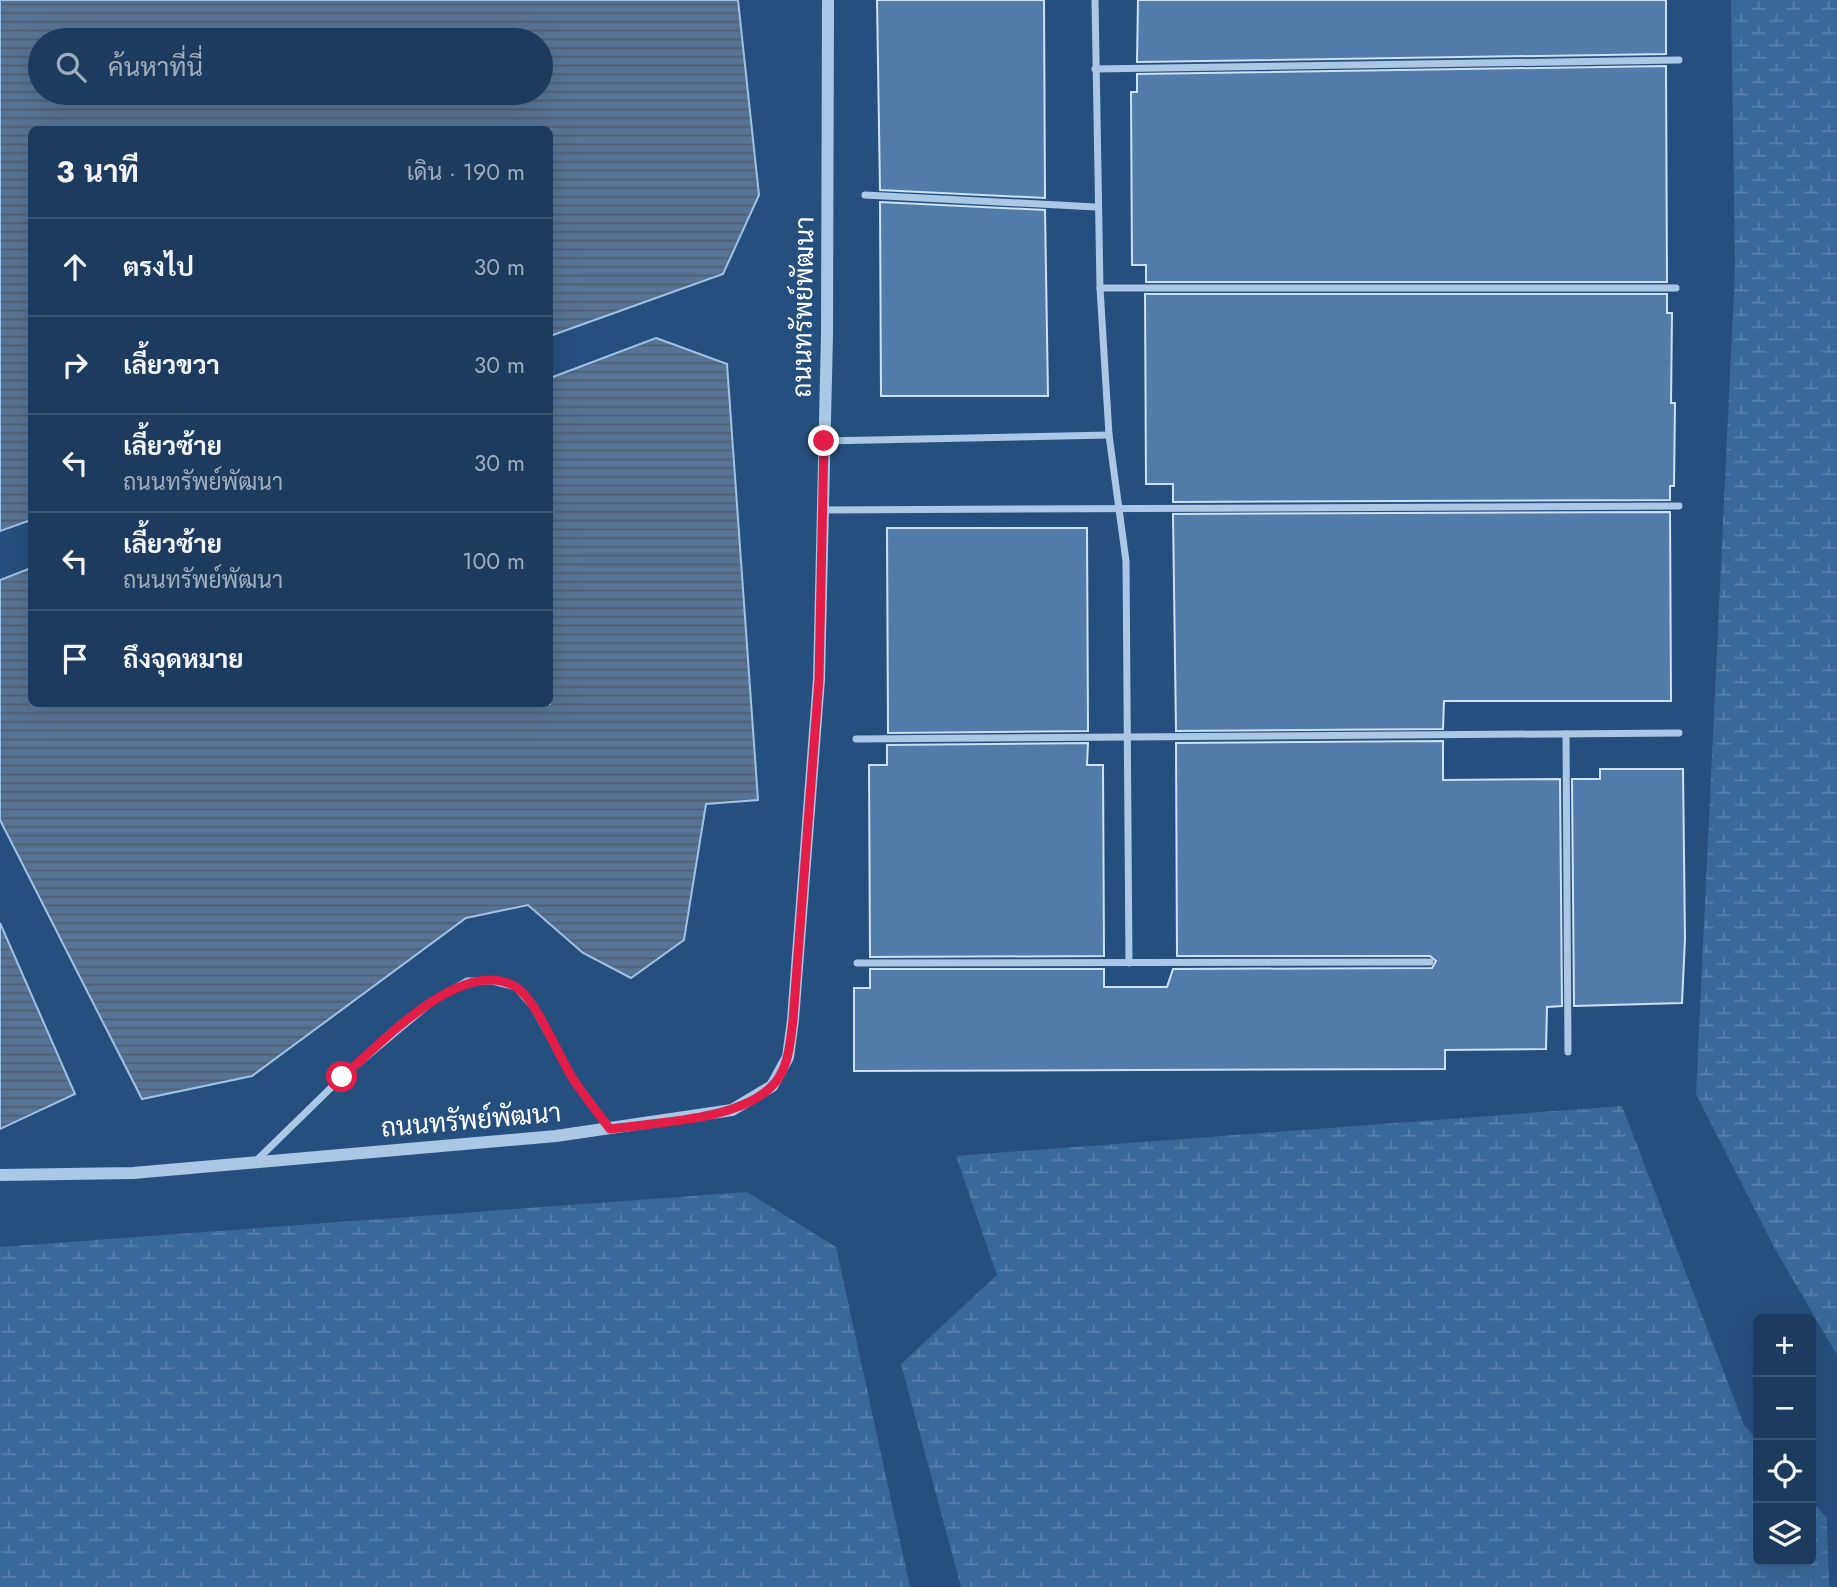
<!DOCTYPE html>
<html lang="th">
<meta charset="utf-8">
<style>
:root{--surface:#1c3b5e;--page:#294667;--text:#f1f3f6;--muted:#a0adbc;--line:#3a5573}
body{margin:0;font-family:Jost,Sarabun,sans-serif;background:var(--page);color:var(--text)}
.controls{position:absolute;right:21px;bottom:21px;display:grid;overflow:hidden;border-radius:10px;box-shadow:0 7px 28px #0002}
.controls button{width:63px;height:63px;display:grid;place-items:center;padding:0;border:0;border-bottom:2px solid var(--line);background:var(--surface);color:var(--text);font:35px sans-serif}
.stop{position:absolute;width:21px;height:21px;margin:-16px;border:5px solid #e11d48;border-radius:50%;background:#fff}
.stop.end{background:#e11d48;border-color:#fff;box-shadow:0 2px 7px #0008}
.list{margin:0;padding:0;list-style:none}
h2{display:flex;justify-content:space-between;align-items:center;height:91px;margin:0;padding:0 28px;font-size:30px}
h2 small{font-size:23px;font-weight:400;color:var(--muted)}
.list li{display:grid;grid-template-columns:46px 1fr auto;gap:21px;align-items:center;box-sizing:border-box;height:98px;padding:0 28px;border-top:2px solid var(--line)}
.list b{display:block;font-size:26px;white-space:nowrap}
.list p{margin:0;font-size:23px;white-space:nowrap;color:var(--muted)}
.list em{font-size:23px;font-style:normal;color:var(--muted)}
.icon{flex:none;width:38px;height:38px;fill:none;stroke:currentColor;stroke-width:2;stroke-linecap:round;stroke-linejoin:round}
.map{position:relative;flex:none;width:1837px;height:1587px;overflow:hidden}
.search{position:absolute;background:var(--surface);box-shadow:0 7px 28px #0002;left:28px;top:28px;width:525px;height:77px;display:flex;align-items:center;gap:18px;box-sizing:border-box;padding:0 24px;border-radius:38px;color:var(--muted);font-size:26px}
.panel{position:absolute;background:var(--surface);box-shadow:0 7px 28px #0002;left:28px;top:126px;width:525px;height:581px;border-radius:10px}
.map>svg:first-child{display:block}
.wetland{fill:url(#wetland-marsh)}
.water{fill:url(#water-rules);stroke:#9fc3e6;stroke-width:2;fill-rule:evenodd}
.building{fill:#517ba8;stroke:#cde1f4;stroke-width:2}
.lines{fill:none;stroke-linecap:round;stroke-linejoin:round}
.minor{stroke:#aac7e5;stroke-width:7}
.tertiary{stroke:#aac7e5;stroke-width:12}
.route{stroke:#e11d48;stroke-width:9}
.labels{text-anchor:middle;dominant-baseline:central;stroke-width:7;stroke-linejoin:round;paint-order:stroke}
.street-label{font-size:26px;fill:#fff;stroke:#254f7e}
</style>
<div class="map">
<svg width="1837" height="1587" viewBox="0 0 1837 1587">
<defs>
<pattern id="wetland-marsh" width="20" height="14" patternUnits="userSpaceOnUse" patternTransform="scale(1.75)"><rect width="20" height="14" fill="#39699b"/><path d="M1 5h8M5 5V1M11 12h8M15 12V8" fill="none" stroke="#5780aa"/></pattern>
<pattern id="water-rules" width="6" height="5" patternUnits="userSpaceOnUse" patternTransform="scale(1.75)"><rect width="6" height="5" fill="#577496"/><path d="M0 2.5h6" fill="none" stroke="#515e6d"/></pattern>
</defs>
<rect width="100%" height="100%" fill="#254f7e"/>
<g class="wetland">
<polygon points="1731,0 1837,0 1837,1355 1775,1249 1696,1094 1735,268"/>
<polygon points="1622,1106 1744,1425 1758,1441 1758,1561 1811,1561 1811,1500 1827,1518 1829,1587 961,1587 901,1364 997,1275 956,1156"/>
<polygon points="747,1192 836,1247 910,1587 0,1587 0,1247"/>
</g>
<g class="water">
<path d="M0 0H738L759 195 723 274 550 336V130H32L31 520 0 531ZM40 40H541V93H40Z"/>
<polygon points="656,338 727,364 758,800 706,804 684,940 631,978 583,953 528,905 466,918 252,1076 142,1099 0,820 0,580 31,568 32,704 550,704 550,378"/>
<polygon points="0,923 75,1094 0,1129"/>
</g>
<g class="building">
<polygon points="877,0 1044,0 1045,198 880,190"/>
<polygon points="1138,0 1666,0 1666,54 1137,62"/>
<polygon points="1666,66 1667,282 1146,282 1146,265 1132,265 1131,92 1137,92 1137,74"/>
<polygon points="880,202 1045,210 1048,396 881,396"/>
<polygon points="1145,294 1667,294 1667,313 1672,313 1671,403 1675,403 1674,486 1670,486 1670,500 1173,502 1173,484 1146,484"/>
<polygon points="1670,512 1671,701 1444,701 1443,729 1176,731 1173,514"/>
<polygon points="887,528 1087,528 1088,731 888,733"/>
<polygon points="1443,741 1443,780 1560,779 1562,1006 1547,1007 1546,1049 1445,1050 1445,1069 854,1071 854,988 870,988 870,969 1104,969 1104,987 1167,987 1173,969 1432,968 1436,961 1430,956 1177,956 1176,743"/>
<polygon points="1088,743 1087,765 1103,765 1104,956 870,957 869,765 887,765 887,745"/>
<polygon points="1600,769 1683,769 1685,939 1682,1003 1574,1006 1572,779 1600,779"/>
</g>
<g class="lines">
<g class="minor">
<polyline points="1095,0 1100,288 1109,435 1126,561 1129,963"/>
<polyline points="1095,69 1679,60"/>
<polyline points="865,195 1096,207"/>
<polyline points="1100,288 1676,288"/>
<polyline points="824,441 1109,435"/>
<polyline points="823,510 1679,506"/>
<polyline points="1566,734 1568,1052"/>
<polyline points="856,739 1679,733"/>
<polyline points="857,963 1430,962"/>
<polyline points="255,1162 342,1077 434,1000 467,981 492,981 516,987 534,1008 574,1081 609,1128"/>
</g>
<polyline class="tertiary" points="0,1175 133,1173 556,1136 732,1110 772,1086 788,1057 793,1020 819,679 827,335 828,0"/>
</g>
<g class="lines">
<path class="route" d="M342 1077C380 1045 462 954 516 987 537 1000 560 1060 575 1082 586 1098 598 1113 610 1129 657 1122 736 1121 771 1087 789 1070 790 1043 793 1020L819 679 824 441"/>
</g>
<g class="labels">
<g class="street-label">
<text transform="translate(803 307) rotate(-89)">ถนนทรัพย์พัฒนา</text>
<text transform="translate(471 1120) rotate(-5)">ถนนทรัพย์พัฒนา</text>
</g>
</g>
</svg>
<div class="controls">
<button>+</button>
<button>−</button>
<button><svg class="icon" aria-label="locate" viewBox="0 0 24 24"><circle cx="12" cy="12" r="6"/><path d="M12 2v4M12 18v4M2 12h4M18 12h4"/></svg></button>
<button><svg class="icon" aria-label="layers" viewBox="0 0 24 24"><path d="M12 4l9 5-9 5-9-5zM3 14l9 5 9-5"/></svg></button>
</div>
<div class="stop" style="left:342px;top:1077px"></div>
<div class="stop end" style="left:824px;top:441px"></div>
<div class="search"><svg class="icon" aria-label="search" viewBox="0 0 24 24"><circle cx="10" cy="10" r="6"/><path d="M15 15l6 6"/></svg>ค้นหาที่นี่</div>
<section class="panel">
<h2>3 นาที<small>เดิน · 190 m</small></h2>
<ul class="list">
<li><svg class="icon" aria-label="ahead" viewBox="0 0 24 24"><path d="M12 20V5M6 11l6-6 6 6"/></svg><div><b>ตรงไป</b></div><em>30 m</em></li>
<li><svg class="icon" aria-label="right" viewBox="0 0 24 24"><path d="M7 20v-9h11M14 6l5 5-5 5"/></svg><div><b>เลี้ยวขวา</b></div><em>30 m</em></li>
<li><svg class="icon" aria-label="left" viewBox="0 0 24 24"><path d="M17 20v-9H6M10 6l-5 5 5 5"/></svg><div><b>เลี้ยวซ้าย</b><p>ถนนทรัพย์พัฒนา</p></div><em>30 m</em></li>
<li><svg class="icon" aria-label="left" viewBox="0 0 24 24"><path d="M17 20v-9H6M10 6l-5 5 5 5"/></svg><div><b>เลี้ยวซ้าย</b><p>ถนนทรัพย์พัฒนา</p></div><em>100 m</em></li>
<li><svg class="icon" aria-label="arrive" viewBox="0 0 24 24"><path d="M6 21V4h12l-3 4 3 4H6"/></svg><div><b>ถึงจุดหมาย</b></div></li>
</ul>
</section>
</div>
